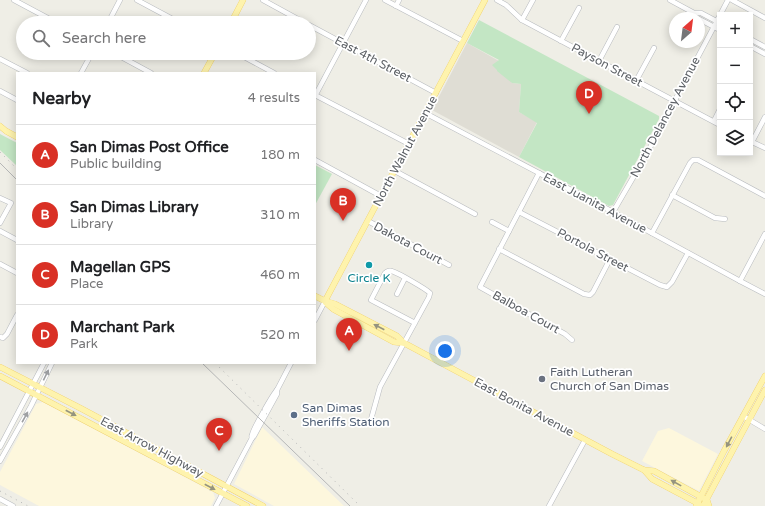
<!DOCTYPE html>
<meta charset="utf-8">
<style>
:root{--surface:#fff;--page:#f6f6f6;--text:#202124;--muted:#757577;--line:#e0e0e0;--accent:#d93025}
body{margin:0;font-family:"Varela Round",sans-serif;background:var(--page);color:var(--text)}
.controls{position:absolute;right:12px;top:12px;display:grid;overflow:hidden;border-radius:0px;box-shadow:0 2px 10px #0003}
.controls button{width:36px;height:36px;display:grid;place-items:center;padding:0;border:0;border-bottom:1px solid var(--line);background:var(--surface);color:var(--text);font:20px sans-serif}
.compass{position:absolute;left:669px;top:12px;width:36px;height:36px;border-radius:50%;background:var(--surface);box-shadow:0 2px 10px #0003;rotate:28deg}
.you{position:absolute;left:445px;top:351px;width:14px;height:14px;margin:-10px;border:3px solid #fff;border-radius:50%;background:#1a73e8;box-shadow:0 0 0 6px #1a73e833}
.badge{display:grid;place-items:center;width:26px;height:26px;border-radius:50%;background:var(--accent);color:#fff;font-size:13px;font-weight:700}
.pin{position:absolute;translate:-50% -33px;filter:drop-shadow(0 1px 2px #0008)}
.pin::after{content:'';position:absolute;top:21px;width:14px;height:12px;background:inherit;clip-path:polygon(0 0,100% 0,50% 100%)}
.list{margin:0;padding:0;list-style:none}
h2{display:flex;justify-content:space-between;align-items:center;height:52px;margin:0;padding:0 16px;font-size:17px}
h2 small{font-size:13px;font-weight:400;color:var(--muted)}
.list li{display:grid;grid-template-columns:26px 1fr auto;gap:12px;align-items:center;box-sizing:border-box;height:60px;padding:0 16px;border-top:1px solid var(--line)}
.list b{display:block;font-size:15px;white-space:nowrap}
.list p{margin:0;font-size:13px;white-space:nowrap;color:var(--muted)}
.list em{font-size:13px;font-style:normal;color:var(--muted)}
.icon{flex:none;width:22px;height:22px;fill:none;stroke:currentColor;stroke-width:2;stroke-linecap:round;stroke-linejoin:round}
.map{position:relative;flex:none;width:765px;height:506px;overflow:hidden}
.search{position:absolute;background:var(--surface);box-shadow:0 2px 10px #0003;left:16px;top:16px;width:300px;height:44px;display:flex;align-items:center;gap:10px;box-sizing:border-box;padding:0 14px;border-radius:22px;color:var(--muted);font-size:15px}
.panel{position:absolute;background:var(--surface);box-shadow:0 2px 10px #0003;left:16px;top:72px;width:300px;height:292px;border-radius:0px}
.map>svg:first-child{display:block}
.commercial{fill:#fdf7dd}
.education{fill:#dfddd4}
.green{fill:#c3e6c4}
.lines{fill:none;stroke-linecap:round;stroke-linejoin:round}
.minor-casing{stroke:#b8bbbf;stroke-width:5.5}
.major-casing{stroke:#efcc5f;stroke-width:6}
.minor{stroke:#fff;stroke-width:4.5}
.major{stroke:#fef3ad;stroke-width:5.5}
.tram{stroke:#b6b7b7;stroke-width:1}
.rail{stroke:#b6b7b7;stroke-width:1;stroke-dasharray:1 5;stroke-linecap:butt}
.oneway{fill:#95947f}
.oneway2{fill:#9ea0a3}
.culture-dot{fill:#0f9aa8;stroke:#fff;stroke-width:1.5}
.worship-dot{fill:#6b7280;stroke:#fff;stroke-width:1.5}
.service-dot{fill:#5c6f8a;stroke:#fff;stroke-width:1.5}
.labels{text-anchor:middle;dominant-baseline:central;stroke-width:3.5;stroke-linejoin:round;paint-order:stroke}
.street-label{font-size:12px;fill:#5d6166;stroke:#fff}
.culture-label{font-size:12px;fill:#0d838f;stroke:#fff}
.worship-label{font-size:12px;fill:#5b616d;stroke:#fff;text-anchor:start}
.service-label{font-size:12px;fill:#4e5e75;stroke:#fff;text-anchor:start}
</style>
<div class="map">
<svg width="765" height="506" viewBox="0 0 765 506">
<rect width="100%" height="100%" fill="#efeee6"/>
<g class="commercial">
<polygon points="43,402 213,492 215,498 211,506 39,506 0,485 0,472 36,404"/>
<polygon points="262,427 344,506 274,506 234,484"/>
<polygon points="669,428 718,454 699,491 642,461 658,431"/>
</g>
<polygon class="education" points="467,43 499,61 512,83 521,84 519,112 537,122 519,157 432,110"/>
<g class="green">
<polygon points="479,20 659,116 659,119 613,205 609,206 519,157 537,123 519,112 521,84 512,83 497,71 497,70 492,65 499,60 467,43"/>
<polygon points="0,134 17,143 17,166 0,150"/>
<polygon points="315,165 332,174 315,205"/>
</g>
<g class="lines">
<defs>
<g id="minor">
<polyline points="14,0 57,23"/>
<polyline points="137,0 180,23"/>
<polyline points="263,0 305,23"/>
<polyline points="385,0 463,41"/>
<polyline points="497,0 506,5 522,20 599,61 720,125"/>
<polyline points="670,0 694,13 701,13 720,23"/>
<polyline points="732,0 765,18"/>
<polyline points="396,6 399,0"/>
<polyline points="699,19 720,30"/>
<polyline points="522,20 533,0"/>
<polyline points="108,23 120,0"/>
<polyline points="309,25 436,93"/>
<polyline points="750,39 765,47"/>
<polyline points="561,41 579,8"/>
<polyline points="750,46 765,54"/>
<polyline points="114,53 151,73"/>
<polyline points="237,53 274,73"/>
<polyline points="0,59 27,73"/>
<polyline points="599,61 617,27"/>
<polyline points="81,73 92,53"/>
<polyline points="636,81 654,48"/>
<polyline points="0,91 17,100"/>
<polyline points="315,95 409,144"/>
<polyline points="315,96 366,0"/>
<polyline points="425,113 613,212 740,281 765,294"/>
<polyline points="714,121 720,109"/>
<polyline points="750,141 765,148"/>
<polyline points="752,142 765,117"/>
<polyline points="315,160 381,196"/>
<polyline points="395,171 475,214"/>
<polyline points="539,173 480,287 565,334 572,340"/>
<polyline points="672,195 715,218 725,219"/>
<polyline points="0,198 11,203 0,223"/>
<polyline points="519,212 660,285 667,287 672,282 688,253"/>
<polyline points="613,212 645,157 728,0"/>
<polyline points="368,221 449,265"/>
<polyline points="492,222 509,231"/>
<polyline points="0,231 17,240"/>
<polyline points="652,233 690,163 693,160 698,160 765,196"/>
<polyline points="499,249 584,294 590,295 593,292 610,259"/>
<polyline points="0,264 17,273"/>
<polyline points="740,281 765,234"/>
<polyline points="397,294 405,278"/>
<polyline points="315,320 325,301"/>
<polyline points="0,337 3,338 7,334 17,315"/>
<polyline points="743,416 765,429"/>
<path d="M370 423 380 387 429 297 430 293C426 289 397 272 391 271 388 270 388 271 385 273L371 300 415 323"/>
<path d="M252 438C252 437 251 436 252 435 253 429 273 394 277 390L291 363"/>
<polyline points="0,447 44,363"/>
<polyline points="0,461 31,406 52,363"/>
<polyline points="0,499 13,506"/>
<polyline points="216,506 252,438 254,436 277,394 277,390"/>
<polyline points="549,506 585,440"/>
</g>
<g id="major">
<polyline points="231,23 243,0"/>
<polyline points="204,73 215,53"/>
<polyline points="0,126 6,131 17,137"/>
<polyline points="315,296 325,301 335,304 397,336 404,343 612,454 644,470 654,471 707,500 709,506"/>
<polyline points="325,301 485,0"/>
<polyline points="326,303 333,309 394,342 404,343"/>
<polyline points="0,367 82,409 263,506"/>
<polyline points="0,376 247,506"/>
<polyline points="644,470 652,479 699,504"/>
<polyline points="696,506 724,451 765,376"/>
<polyline points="703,506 765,390"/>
</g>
</defs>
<use href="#minor" class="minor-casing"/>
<use href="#major" class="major-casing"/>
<use href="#minor" class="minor"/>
<use href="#major" class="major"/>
<g class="tram">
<polyline points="0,163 17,180"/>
<polyline points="202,363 350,506"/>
</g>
<g class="rail">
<polyline points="0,152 17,169"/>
<polyline points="215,363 360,506"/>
<polyline points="0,491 28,506"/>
</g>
</g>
<defs><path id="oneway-solid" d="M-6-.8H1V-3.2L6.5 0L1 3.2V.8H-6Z"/></defs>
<g class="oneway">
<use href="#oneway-solid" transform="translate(379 327) rotate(-153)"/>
<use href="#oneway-solid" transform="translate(71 413) rotate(28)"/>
<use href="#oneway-solid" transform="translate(729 442) rotate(118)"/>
<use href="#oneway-solid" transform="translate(676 483) rotate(-151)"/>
<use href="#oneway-solid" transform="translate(210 487) rotate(28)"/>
</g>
<g class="oneway2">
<use href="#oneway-solid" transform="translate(46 375) rotate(-64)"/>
<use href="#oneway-solid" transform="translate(25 417) rotate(-61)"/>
</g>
<circle class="culture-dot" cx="369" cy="265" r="4"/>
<circle class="worship-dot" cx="542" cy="379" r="4"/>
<circle class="service-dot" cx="294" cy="415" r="4"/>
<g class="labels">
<g class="street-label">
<text transform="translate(373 59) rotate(28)">East 4th Street</text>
<text transform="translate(607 65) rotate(28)">Payson Street</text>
<text transform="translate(665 117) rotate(-62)">North Delancey Avenue</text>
<text transform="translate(405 151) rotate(-62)">North Walnut Avenue</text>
<text transform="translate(595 203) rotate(28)">East Juanita Avenue</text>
<text transform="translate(408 243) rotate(28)">Dakota Court</text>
<text transform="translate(593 250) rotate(28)">Portola Street</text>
<text transform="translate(526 312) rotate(29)">Balboa Court</text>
<text transform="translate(524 407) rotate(28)">East Bonita Avenue</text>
<text transform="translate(152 447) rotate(28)">East Arrow Highway</text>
</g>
<g class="culture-label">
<text x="369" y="278">Circle K</text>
</g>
<g class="worship-label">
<text x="550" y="372">Faith Lutheran<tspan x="550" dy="14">Church of San Dimas</tspan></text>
</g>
<g class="service-label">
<text x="302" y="408">San Dimas<tspan x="302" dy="14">Sheriffs Station</tspan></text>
</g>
</g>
</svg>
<div class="controls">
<button>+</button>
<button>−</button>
<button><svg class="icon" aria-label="locate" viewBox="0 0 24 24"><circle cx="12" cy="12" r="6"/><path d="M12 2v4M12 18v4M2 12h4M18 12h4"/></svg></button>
<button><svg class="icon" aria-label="layers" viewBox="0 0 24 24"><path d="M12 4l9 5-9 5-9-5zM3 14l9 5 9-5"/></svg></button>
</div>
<svg class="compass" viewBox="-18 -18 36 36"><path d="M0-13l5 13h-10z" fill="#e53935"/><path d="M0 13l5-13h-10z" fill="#757577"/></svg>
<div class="you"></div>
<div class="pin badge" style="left:349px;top:351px">A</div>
<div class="pin badge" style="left:343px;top:221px">B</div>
<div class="pin badge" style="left:219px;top:451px">C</div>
<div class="pin badge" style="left:589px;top:114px">D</div>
<div class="search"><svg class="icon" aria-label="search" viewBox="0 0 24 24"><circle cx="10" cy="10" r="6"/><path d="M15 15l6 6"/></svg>Search here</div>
<section class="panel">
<h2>Nearby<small>4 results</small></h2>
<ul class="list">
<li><span class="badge">A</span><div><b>San Dimas Post Office</b><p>Public building</p></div><em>180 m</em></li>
<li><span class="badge">B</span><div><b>San Dimas Library</b><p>Library</p></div><em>310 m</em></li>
<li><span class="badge">C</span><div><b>Magellan GPS</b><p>Place</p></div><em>460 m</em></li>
<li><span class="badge">D</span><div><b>Marchant Park</b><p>Park</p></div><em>520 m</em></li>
</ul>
</section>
</div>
